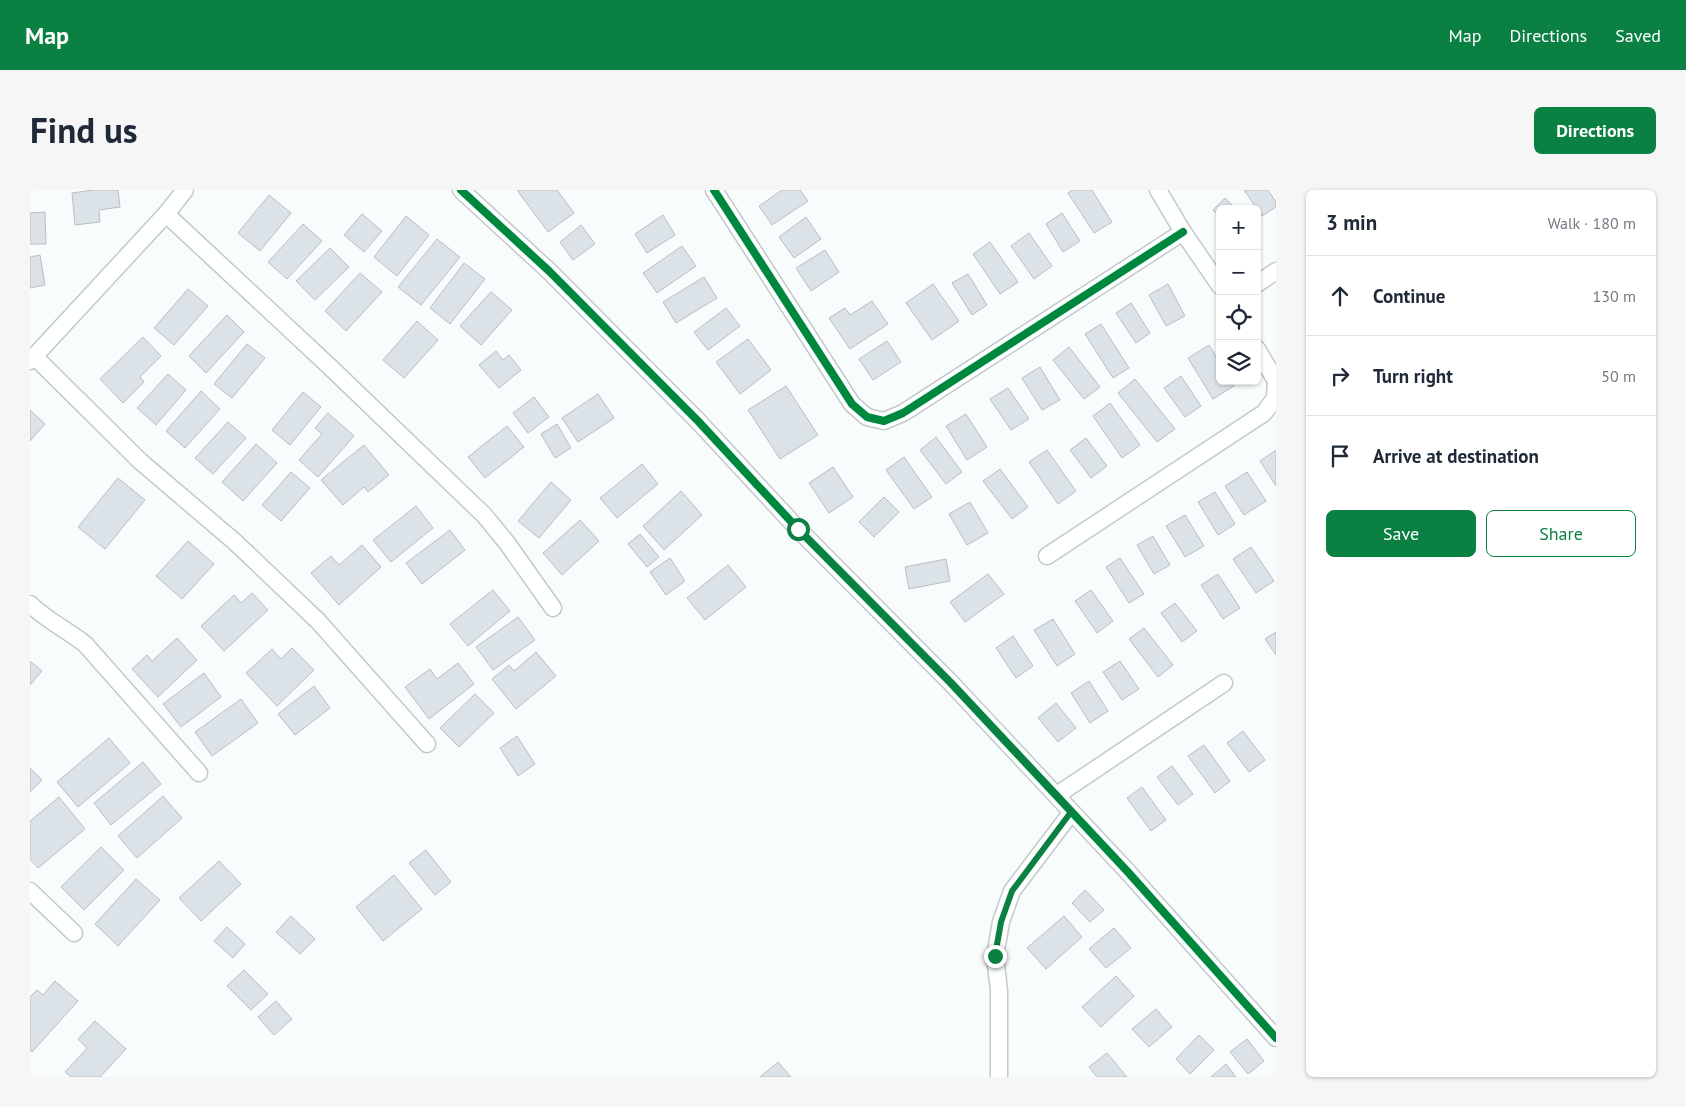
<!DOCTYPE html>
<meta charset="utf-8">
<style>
:root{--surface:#fff;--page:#f6f6f7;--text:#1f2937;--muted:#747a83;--line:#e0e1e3;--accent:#0b8043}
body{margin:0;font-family:"PT Sans",sans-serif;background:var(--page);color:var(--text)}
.controls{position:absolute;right:15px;top:15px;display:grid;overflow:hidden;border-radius:8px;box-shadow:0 1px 4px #0004}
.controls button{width:45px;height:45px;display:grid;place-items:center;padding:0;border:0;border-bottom:1px solid var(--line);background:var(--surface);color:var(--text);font:25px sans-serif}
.stop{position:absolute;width:15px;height:15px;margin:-11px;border:4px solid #0b8043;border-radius:50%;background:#fff}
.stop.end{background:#0b8043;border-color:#fff;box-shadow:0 1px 5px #0008}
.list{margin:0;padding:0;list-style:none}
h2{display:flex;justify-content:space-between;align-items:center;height:65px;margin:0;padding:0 20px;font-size:21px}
h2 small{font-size:16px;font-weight:400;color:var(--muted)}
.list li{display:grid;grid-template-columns:32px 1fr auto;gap:15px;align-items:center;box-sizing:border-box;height:80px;padding:0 20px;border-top:1px solid var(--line)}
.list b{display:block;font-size:19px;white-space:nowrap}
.list em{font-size:16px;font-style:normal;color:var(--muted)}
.actions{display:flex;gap:10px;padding:15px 20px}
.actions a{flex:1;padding:11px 0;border:1px solid var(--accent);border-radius:8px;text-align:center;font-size:18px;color:var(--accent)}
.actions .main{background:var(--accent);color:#fff}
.icon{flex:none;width:28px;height:28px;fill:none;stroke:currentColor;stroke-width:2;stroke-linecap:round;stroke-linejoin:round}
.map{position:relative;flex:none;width:1246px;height:887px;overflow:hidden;border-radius:8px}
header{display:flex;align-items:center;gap:30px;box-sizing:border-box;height:70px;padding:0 25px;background:var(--accent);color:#fff}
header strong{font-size:24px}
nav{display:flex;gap:28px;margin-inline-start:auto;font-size:18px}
.intro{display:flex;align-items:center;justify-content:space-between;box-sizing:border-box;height:120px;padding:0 30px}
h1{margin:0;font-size:35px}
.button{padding:12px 22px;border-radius:8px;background:var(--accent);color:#fff;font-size:18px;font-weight:700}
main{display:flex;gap:30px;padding:0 30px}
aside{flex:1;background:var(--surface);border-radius:8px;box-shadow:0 1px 4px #0004}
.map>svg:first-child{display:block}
.building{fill:#dce3e8;stroke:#babec0}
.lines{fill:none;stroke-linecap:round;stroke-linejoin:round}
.street-casing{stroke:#c4c9c9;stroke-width:19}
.street{stroke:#feffff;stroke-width:16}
.cycleway-casing{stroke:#f6fdfe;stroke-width:11}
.cycleway{stroke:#00873e;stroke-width:8}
.route{stroke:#0b8043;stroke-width:6}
</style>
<header>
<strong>Map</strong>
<nav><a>Map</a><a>Directions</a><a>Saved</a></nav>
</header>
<div class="intro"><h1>Find us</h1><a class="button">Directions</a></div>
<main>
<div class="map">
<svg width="1246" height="887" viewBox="0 0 1246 887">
<rect width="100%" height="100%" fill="#f8fcfc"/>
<g class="building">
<polygon points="63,0 88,0 90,17 69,20 70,32 45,35 42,3"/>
<polygon points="487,0 527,0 544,23 518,42"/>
<polygon points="752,0 770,0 778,11 742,35 729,16"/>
<polygon points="1042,0 1062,0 1082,32 1064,43 1038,3"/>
<polygon points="1214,0 1238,0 1246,12 1246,17 1232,26"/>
<polygon points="239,5 261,23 230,61 208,43"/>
<polygon points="1195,8 1206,19 1190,19 1190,27 1183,20"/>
<polygon points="15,22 16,54 0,54 0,23"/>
<polygon points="1032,23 1050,51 1033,62 1016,34"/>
<polygon points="332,24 352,41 334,62 314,45"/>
<polygon points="633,25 645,45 617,63 605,44"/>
<polygon points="376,26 399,45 367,86 344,67"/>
<polygon points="776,27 791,49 764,68 749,47"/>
<polygon points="273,34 292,51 257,89 238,72"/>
<polygon points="551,35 565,54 543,70 530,52"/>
<polygon points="999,43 1022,76 1004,89 981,56"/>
<polygon points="407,49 430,67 391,115 368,97"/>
<polygon points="960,52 988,92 970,104 943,64"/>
<polygon points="652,56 666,76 627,103 613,83"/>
<polygon points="300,58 319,77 285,110 266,91"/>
<polygon points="795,60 809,82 781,101 766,78"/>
<polygon points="10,65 15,95 0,98 0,67"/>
<polygon points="434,73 455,89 420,134 400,118"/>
<polygon points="330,83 352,102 316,141 295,121"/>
<polygon points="938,84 957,115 942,125 922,93"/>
<polygon points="674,87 687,108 646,133 633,112"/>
<polygon points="903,94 929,131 902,150 876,113"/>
<polygon points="1138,94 1155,126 1136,136 1119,105"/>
<polygon points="158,99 178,116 144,155 124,138"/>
<polygon points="461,102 482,120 451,155 430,136"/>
<polygon points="842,111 858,134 820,159 799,128 815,118 820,125"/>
<polygon points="1101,113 1120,143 1106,153 1086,123"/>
<polygon points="696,118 710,136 678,160 664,142"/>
<polygon points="197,125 214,142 176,183 159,166"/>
<polygon points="387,131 408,150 374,188 353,170"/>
<polygon points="1071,134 1099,178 1083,188 1055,144"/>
<polygon points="113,147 131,166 110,187 114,192 93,213 70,189"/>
<polygon points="718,149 741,180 710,204 686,172"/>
<polygon points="857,151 871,172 843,190 829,169"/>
<polygon points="217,154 235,168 202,208 184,194"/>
<polygon points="1179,155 1190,173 1190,191 1201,191 1204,196 1183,209 1158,168"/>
<polygon points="1039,157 1070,197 1054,209 1023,170"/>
<polygon points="466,161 473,170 479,165 491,180 469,198 449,175"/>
<polygon points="1010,177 1030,210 1012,220 992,188"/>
<polygon points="138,184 156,200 126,235 107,218"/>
<polygon points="1151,186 1171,216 1155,227 1134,198"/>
<polygon points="1105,189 1145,239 1127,252 1088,203"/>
<polygon points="756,196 788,245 750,269 718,220"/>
<polygon points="978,198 999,229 981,240 960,209"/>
<polygon points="171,201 190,219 155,258 136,241"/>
<polygon points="273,202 291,217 260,255 242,240"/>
<polygon points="568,204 584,228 548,252 532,228"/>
<polygon points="504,207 519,227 498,243 483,223"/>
<polygon points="1080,213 1110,255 1092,268 1063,226"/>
<polygon points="0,220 15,234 0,251"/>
<polygon points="298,223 324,246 288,287 269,270 292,244 285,238"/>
<polygon points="936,224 957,257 937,270 916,236"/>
<polygon points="198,232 216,248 183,284 165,268"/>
<polygon points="527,234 541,258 525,268 511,244"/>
<polygon points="477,236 494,257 455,288 438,267"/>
<polygon points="906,247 932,282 916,294 890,260"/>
<polygon points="1056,248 1077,276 1061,288 1040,260"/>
<polygon points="226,254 247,273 213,311 192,292"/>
<polygon points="334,255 359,285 338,302 334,297 313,315 291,290"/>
<polygon points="1017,260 1046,301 1028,314 999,272"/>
<polygon points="1246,260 1246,296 1230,271"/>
<polygon points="874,267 902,307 884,319 856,280"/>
<polygon points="612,274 628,294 587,328 570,308"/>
<polygon points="803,277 823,307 799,323 779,293"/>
<polygon points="970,279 998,317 982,329 953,291"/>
<polygon points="261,282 280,298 251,331 232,315"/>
<polygon points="1217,282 1236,311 1214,325 1195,296"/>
<polygon points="88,288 115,310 75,359 48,337"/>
<polygon points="521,292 541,310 509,348 488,331"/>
<polygon points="651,301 672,325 634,360 613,336"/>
<polygon points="1185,302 1205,334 1188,345 1168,312"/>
<polygon points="854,307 869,322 844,347 829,332"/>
<polygon points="940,312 958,343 937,355 919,324"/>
<polygon points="386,316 403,338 361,372 343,350"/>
<polygon points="1155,325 1174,356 1155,367 1136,336"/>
<polygon points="550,330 569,351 532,385 513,363"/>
<polygon points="420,340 435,360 392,394 376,373"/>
<polygon points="610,344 629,367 617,377 598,354"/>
<polygon points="1123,346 1140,375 1124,384 1107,355"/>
<polygon points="158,351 184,374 152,409 126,386"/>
<polygon points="332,355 351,377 309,415 281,383 301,366 309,375"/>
<polygon points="1221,357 1244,391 1226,403 1203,369"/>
<polygon points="640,368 655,391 636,405 620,382"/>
<polygon points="1090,368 1114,404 1099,413 1076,377"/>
<polygon points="916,369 920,391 879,399 875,377"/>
<polygon points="698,375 716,397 675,430 657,408"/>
<polygon points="958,384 974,404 935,432 920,412"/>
<polygon points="1188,384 1210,418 1193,429 1171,395"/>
<polygon points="463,400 480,421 438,456 420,434"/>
<polygon points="1061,400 1083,431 1067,443 1045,411"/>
<polygon points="222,403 238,420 194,461 171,436 204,405 211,413"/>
<polygon points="1145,413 1167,441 1152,452 1131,423"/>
<polygon points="488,427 505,450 463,480 446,457"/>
<polygon points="1023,429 1045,464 1027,476 1004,440"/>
<polygon points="1114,438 1143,475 1128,487 1099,449"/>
<polygon points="1246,442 1246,465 1235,449"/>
<polygon points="983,446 1003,476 986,488 966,458"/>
<polygon points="147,448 167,470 128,507 102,479 117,465 122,471"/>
<polygon points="262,458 284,480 247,516 216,483 242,459 251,469"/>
<polygon points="506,462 526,486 486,519 462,489 479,475 484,481"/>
<polygon points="0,471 12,481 0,495"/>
<polygon points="1090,471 1109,499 1092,510 1073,482"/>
<polygon points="428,473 444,494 399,529 375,497 400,479 407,489"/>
<polygon points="174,483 191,507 151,537 133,514"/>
<polygon points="1059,491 1078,521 1060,533 1041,503"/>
<polygon points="284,496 300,518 265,545 248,524"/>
<polygon points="445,504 464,523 429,557 410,538"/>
<polygon points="211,509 228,533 182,566 165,542"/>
<polygon points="1026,513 1046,538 1028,552 1008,528"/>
<polygon points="1213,541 1235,570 1219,582 1197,553"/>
<polygon points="487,546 505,574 488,586 470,558"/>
<polygon points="79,548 100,573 48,617 27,592"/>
<polygon points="1174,555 1200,591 1185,603 1158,566"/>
<polygon points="113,572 131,594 81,635 64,613"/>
<polygon points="1142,576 1163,604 1148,615 1127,587"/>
<polygon points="0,578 12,590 0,602"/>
<polygon points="1112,597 1136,630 1121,641 1097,608"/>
<polygon points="133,606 152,628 107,668 88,646"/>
<polygon points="29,607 55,639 8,678 0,669 0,631"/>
<polygon points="71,657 94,680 54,720 31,697"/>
<polygon points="396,660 421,692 405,705 379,673"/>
<polygon points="189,671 211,694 171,731 149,708"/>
<polygon points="364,685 392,719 353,751 326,717"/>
<polygon points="106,689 130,710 88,756 65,734"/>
<polygon points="1055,700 1074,720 1060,732 1042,713"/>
<polygon points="261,726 285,749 270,764 246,742"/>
<polygon points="1034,726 1052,747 1016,779 997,758"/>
<polygon points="197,737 215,754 203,768 184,751"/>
<polygon points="1084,738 1101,758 1076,778 1059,759"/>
<polygon points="214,780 238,804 221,820 197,796"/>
<polygon points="1086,786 1104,806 1071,837 1052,817"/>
<polygon points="25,791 48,811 2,862 0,860 0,807 7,800 13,805"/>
<polygon points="246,811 262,829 244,845 228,827"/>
<polygon points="1126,819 1142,837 1119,857 1102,839"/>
<polygon points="65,831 96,859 70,887 41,887 35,882 57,858 48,849"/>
<polygon points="1169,845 1184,860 1160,884 1146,869"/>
<polygon points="1217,849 1234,871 1218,884 1200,862"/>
<polygon points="1077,863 1097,887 1067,887 1059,877"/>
<polygon points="748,872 761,887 730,887"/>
<polygon points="1196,874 1206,887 1181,887"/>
</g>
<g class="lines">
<defs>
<g id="street">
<polyline points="431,0 519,81 668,231 768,339 921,493 1097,681 1246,848"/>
<polyline points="684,0 822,214 837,227 854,231 873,223 1153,42"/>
<polyline points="1128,0 1153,42 1190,96"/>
<polyline points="136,24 299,176 454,325 477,353 523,418"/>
<polyline points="1227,94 1246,81"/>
<polyline points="4,166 110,271 205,352 288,431 397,554"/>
<polyline points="0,171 136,24 155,0"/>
<polyline points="1017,366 1234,223 1245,208 1246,191 1227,159"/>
<path d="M0 414C16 430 37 440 55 454L169 583"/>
<polyline points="1027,605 1194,493"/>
<polyline points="0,701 44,743"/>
<polyline points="969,887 969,801 965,766 971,732 982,701 1041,623"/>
</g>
</defs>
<use href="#street" class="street-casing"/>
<use href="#street" class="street"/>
<defs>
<g id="cycleway">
<polyline points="431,0 519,81 668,231 768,339 921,493 1097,681 1246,848"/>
<polyline points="684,0 822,214 837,227 854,231 873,223 1153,42"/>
</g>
</defs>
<use href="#cycleway" class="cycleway-casing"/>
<use href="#cycleway" class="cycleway"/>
</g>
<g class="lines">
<polyline class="route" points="768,339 921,493 1027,605 1041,622 982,701 971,732 965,766"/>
</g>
</svg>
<div class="controls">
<button>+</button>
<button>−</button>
<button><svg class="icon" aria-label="locate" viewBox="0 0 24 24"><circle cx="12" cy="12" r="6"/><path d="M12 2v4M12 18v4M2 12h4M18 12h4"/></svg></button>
<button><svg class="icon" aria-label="layers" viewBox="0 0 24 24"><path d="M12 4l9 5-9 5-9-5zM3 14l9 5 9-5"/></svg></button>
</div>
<div class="stop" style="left:768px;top:339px"></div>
<div class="stop end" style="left:965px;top:766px"></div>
</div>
<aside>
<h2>3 min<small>Walk · 180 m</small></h2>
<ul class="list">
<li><svg class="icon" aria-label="ahead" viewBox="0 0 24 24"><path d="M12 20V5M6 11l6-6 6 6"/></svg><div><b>Continue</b></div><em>130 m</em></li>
<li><svg class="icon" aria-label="right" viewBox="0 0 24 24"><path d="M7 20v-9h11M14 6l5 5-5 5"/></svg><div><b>Turn right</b></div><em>50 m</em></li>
<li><svg class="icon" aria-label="arrive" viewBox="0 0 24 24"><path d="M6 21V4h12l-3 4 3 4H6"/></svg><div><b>Arrive at destination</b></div></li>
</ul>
<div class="actions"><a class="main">Save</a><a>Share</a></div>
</aside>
</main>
